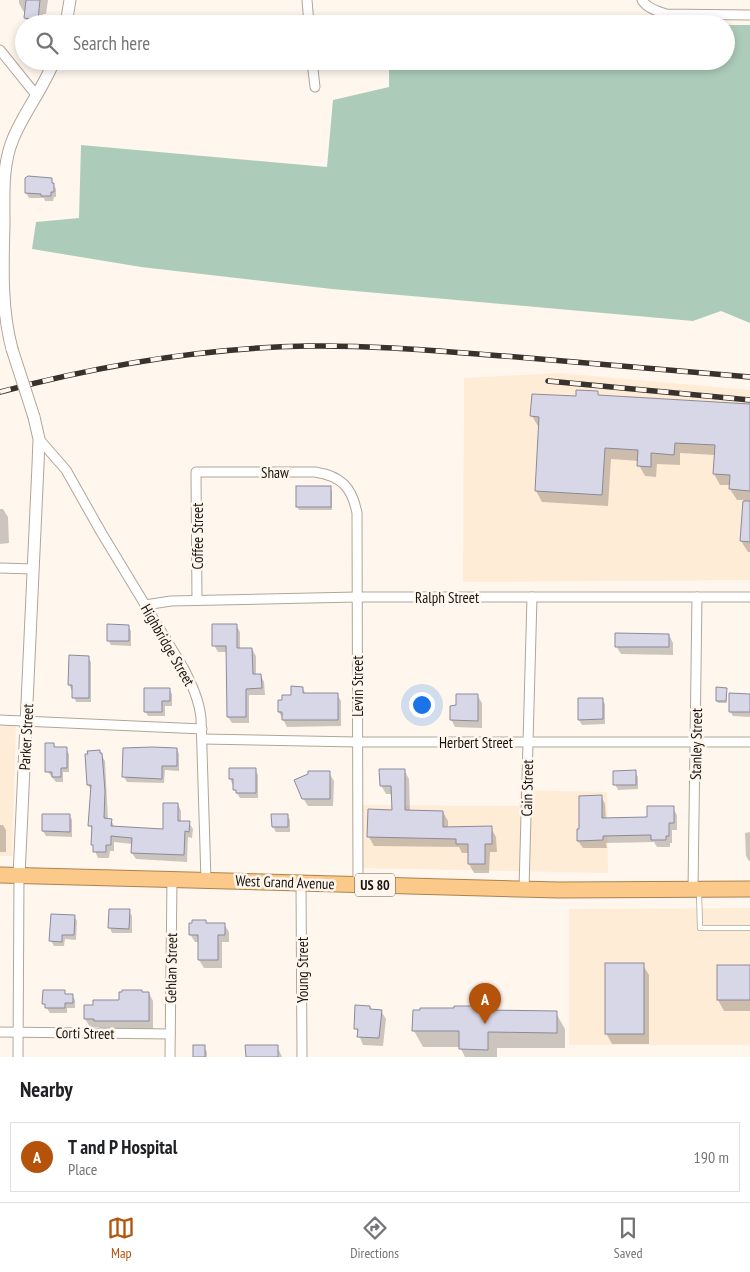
<!DOCTYPE html>
<style>
:root{--surface:#fff;--page:#f6f6f6;--text:#202124;--muted:#757577;--line:#e0e0e0;--accent:#b45309}
body{margin:0;font-family:"PT Sans Narrow",sans-serif;background:var(--page);color:var(--text)}
.you{position:absolute;left:421px;top:704px;width:18px;height:18px;margin:-12px;border:4px solid #fff;border-radius:50%;background:#1a73e8;box-shadow:0 0 0 8px #1a73e833}
.badge{display:grid;place-items:center;width:32px;height:32px;border-radius:50%;background:var(--accent);color:#fff;font-size:16px;font-weight:700}
.pin{position:absolute;translate:-50% -41px;filter:drop-shadow(0 1px 2px #0008)}
.pin::after{content:'';position:absolute;top:26px;width:18px;height:15px;background:inherit;clip-path:polygon(0 0,100% 0,50% 100%)}
.list{margin:0;padding:0;list-style:none}
h2{display:flex;justify-content:space-between;align-items:center;height:65px;margin:0;padding:0 20px;font-size:21px}
h2 small{font-size:16px;font-weight:400;color:var(--muted)}
.list li{display:grid;grid-template-columns:32px 1fr auto;gap:15px;align-items:center;box-sizing:border-box;height:70px;margin:0 10px 10px;padding:0 10px;border:1px solid var(--line);border-radius:0px}
.list b{display:block;font-size:19px;white-space:nowrap}
.list p{margin:0;font-size:16px;white-space:nowrap;color:var(--muted)}
.list em{font-size:16px;font-style:normal;color:var(--muted)}
.icon{flex:none;width:28px;height:28px;fill:none;stroke:currentColor;stroke-width:2;stroke-linecap:round;stroke-linejoin:round}
.map{position:relative;flex:none;width:750px;height:1057px;overflow:hidden}
.search{position:absolute;background:var(--surface);box-shadow:0 2px 8px #0003;left:15px;right:15px;top:15px;height:55px;display:flex;align-items:center;gap:12px;box-sizing:border-box;padding:0 18px;border-radius:28px;color:var(--muted);font-size:19px}
.sheet{height:145px;background:var(--surface)}
nav{display:flex;justify-content:space-around;align-items:center;box-sizing:border-box;height:70px;border-top:1px solid var(--line);background:var(--surface);font-size:14px;color:var(--muted)}
nav a{display:grid;justify-items:center;gap:2px}
nav .on{color:var(--accent)}
.map>svg:first-child{display:block}
.built{fill:#feecd7}
.forest{fill:#acccb9}
.shadow{fill:#0003}
.building{fill:#d8d7e8;stroke:#8b8a9a}
.lines{fill:none;stroke-linecap:round;stroke-linejoin:round}
.service-casing{stroke:#b1a597;stroke-width:6}
.minor-casing{stroke:#b1a597;stroke-width:11}
.tertiary-casing{stroke:#b1a597;stroke-width:13}
.trunk-casing{stroke:#ac824d;stroke-width:17}
.service{stroke:#fff;stroke-width:4.5}
.minor{stroke:#fff;stroke-width:9}
.tertiary{stroke:#fff;stroke-width:11}
.trunk{stroke:#fbca8a;stroke-width:15}
.rail-casing{stroke:#38322e;stroke-width:5.5}
.rail{stroke:#fff7ee;stroke-width:4;stroke-dasharray:11;stroke-linecap:butt}
.tertiary-bridge-casing{stroke:#b1a597;stroke-width:13;stroke-linecap:butt}
.tertiary-bridge{stroke:#fff;stroke-width:11}
.labels{text-anchor:middle;dominant-baseline:central;stroke-width:5;stroke-linejoin:round;paint-order:stroke}
.shield{fill:#fff7ee;stroke:#5f5953;stroke-width:1}
.shield-label{font-size:14px;font-weight:bold;fill:#1a1511}
.street-label{font-size:15px;fill:#1a1511;stroke:#fff7ee}
</style>
<div class="map">
<svg width="750" height="1057" viewBox="0 0 750 1057">
<rect width="100%" height="100%" fill="#fff7ee"/>
<g class="built">
<polygon points="559,373 750,390 750,580 463,582 464,378"/>
<polygon points="0,725 16,726 12,856 0,856"/>
<polygon points="520,790 607,792 608,873 360,868 360,805 519,806"/>
<polygon points="750,908 750,1045 569,1045 569,909"/>
</g>
<g class="forest">
<polygon points="388,16 685,24 388,24"/>
<polygon points="726,25 750,25 750,323 721,311 693,321 332,289 141,267 32,249 36,222 79,218 81,145 327,167 333,100 389,87 389,61 726,61"/>
</g>
<g class="shadow">
<polygon points="19,0 48,0 46,14 43,14 42,24 28,24 25,18 26,12 23,11 19,3"/>
<polygon points="51,180 56,189 56,197 54,197 53,201 45,201 44,198 29,198 26,193"/>
<polygon points="597,392 600,397 750,406 750,552 748,552 741,541 744,500 737,500 730,489 731,485 720,485 714,474 715,455 680,453 680,465 657,464 656,477 645,476 639,465 639,461 611,459 608,506 542,502 536,491 540,427 538,426 532,416 577,398"/>
<polygon points="330,487 332,491 332,510 299,510 297,507"/>
<polygon points="0,509 3,509 8,517 9,543 0,544"/>
<polygon points="236,625 240,632 240,650 252,649 256,656 256,676 261,676 264,682 265,695 249,695 249,723 232,723 228,717 228,652 218,652 214,645"/>
<polygon points="128,626 131,631 131,646 111,645 108,640"/>
<polygon points="669,635 673,643 673,655 621,654 616,646"/>
<polygon points="88,657 91,662 91,702 76,702 69,684"/>
<polygon points="302,688 306,694 337,694 341,701 341,726 287,727 279,712 279,702 292,696"/>
<polygon points="169,689 172,694 172,706 165,706 165,716 148,716 145,711"/>
<polygon points="726,689 727,703 718,703 717,701"/>
<polygon points="477,695 482,703 482,728 455,727 451,719 457,707"/>
<polygon points="750,695 750,717 733,716 730,711"/>
<polygon points="602,699 605,704 605,724 582,725 579,720"/>
<polygon points="54,744 56,749 66,749 69,754 69,772 63,772 63,782 56,782 47,771"/>
<polygon points="177,749 179,754 179,771 165,770 164,783 127,782 124,777"/>
<polygon points="99,751 105,761 108,820 111,820 115,828 164,831 178,804 181,811 181,822 189,823 193,829 192,838 188,837 187,862 136,859 132,853 132,844 114,842 114,851 110,851 109,858 98,858 92,844 93,831 90,825 92,791 88,785 86,755"/>
<polygon points="255,770 258,775 258,798 240,798 234,789 230,778"/>
<polygon points="404,770 409,779 410,811 443,812 448,821 448,828 491,828 496,837 497,852 490,852 489,873 474,873 469,864 469,853 462,853 459,847 374,846 369,837 393,811 392,794 386,794 381,785"/>
<polygon points="635,772 638,777 638,789 618,790 615,784"/>
<polygon points="329,773 334,781 333,806 308,806 303,798"/>
<polygon points="601,796 605,804 606,819 648,818 673,808 677,815 677,830 672,830 672,843 670,843 670,847 657,847 654,842 606,843 607,848 583,848 578,841 581,830"/>
<polygon points="69,815 72,820 72,837 46,836 43,831"/>
<polygon points="287,815 290,820 290,832 276,832 273,827"/>
<polygon points="0,825 3,825 6,830 6,852 0,852"/>
<polygon points="750,832 750,861 749,861 746,856 745,833"/>
<polygon points="129,911 132,916 132,933 112,933 110,928"/>
<polygon points="74,916 77,921 76,940 65,939 64,946 54,946 51,941"/>
<polygon points="206,921 208,924 224,924 229,932 229,942 222,942 222,968 204,968 199,960 199,942 195,942 190,934"/>
<polygon points="643,965 649,975 649,1044 612,1044 606,1033"/>
<polygon points="750,966 750,1011 724,1011 718,1000"/>
<polygon points="64,992 66,995 72,995 75,1000 75,1008 67,1008 67,1013 50,1013 44,1004"/>
<polygon points="142,993 149,993 153,1001 153,1029 100,1029 99,1027 90,1027 85,1019 120,1001"/>
<polygon points="370,1007 371,1011 381,1011 386,1019 383,1046 363,1045 356,1028"/>
<polygon points="485,1007 487,1011 556,1013 565,1029 565,1048 497,1048 497,1057 465,1057 460,1047 423,1047 414,1031"/>
<polygon points="277,1046 282,1057 247,1057"/>
<polygon points="204,1047 207,1052 207,1057 195,1057"/>
</g>
<g class="building">
<polygon points="26,0 40,0 38,20 24,18"/>
<polygon points="28,176 52,178 52,183 54,183 54,192 51,192 51,196 41,196 41,194 25,193 25,178"/>
<polygon points="576,390 598,391 598,395 750,404 750,491 729,489 730,475 713,474 715,445 675,443 674,455 651,453 651,467 637,466 638,450 605,448 602,495 535,491 539,417 530,416 532,394 576,396"/>
<rect x="296" y="486" width="35" height="21"/>
<polygon points="743,501 750,501 750,542 740,541"/>
<polygon points="107,624 129,625 129,641 107,641"/>
<polygon points="212,624 237,624 237,648 252,648 253,674 261,674 262,688 246,689 246,717 227,717 226,646 212,646"/>
<polygon points="615,633 669,634 669,647 615,647"/>
<polygon points="69,655 89,656 89,698 72,698 72,685 68,685"/>
<polygon points="291,686 303,687 303,693 338,693 338,720 282,720 282,712 278,712 278,700 282,700 282,695 291,695"/>
<polygon points="716,687 727,688 726,701 716,701"/>
<polygon points="144,688 170,688 170,701 162,701 162,712 144,712"/>
<polygon points="729,693 750,694 750,712 729,712"/>
<polygon points="456,694 478,694 478,721 450,720 450,706 456,705"/>
<polygon points="578,698 603,698 603,719 578,720"/>
<polygon points="45,743 54,743 54,747 67,747 67,768 61,768 61,777 52,777 52,772 45,772"/>
<polygon points="152,747 177,748 177,766 162,766 162,779 122,777 123,748"/>
<polygon points="100,750 100,753 102,753 105,791 104,818 112,819 111,826 163,829 163,803 178,803 178,821 190,821 189,832 185,831 184,855 131,853 132,838 111,836 111,845 106,845 106,852 93,852 93,845 91,845 92,826 88,826 91,785 87,785 85,754 88,754 87,751"/>
<polygon points="229,768 256,768 256,793 236,793 236,790 233,790 233,779 229,779"/>
<polygon points="379,769 405,769 405,810 443,811 443,827 492,826 492,844 485,844 485,864 468,864 468,844 456,844 456,839 367,837 368,809 392,810 391,786 380,786"/>
<polygon points="636,770 636,785 613,785 613,771"/>
<polygon points="308,771 330,771 330,799 302,799 294,780 308,774"/>
<polygon points="602,795 602,818 647,817 647,806 674,806 674,823 669,823 669,836 666,836 666,840 651,840 651,835 603,836 603,840 577,841 577,829 579,829 579,796"/>
<polygon points="42,814 70,814 70,832 42,831"/>
<polygon points="271,814 288,814 288,827 272,827"/>
<polygon points="109,909 130,909 129,929 108,928"/>
<polygon points="51,914 75,915 74,935 62,935 62,942 49,941"/>
<polygon points="192,920 206,920 206,923 225,923 225,935 218,935 218,960 198,960 198,935 189,935 189,923 192,923"/>
<rect x="605" y="963" width="39" height="71"/>
<rect x="717" y="965" width="33" height="35"/>
<polygon points="43,990 65,990 65,994 73,994 73,1003 65,1003 65,1008 45,1008 45,1004 42,1004"/>
<polygon points="122,990 142,990 142,992 149,992 149,1021 94,1021 94,1019 84,1019 84,1005 93,1005 93,1000 119,1000 119,992 122,992"/>
<polygon points="355,1005 370,1006 370,1009 382,1010 379,1038 357,1037 358,1029 354,1029"/>
<polygon points="454,1006 486,1006 486,1010 557,1011 557,1033 488,1032 488,1050 459,1049 459,1031 412,1031 413,1010 420,1010 420,1008 454,1008"/>
<rect x="193" y="1045" width="12" height="12"/>
<polygon points="245,1045 278,1045 278,1057 246,1057"/>
</g>
<g class="lines">
<defs>
<polyline id="service" points="699,892 700,928 750,928"/>
<g id="minor">
<polyline points="307,0 309,24"/>
<path d="M642 0C647 8 657 11 666 14L750 15"/>
<polyline points="0,50 37,96"/>
<polyline points="312,61 315,87"/>
<path d="M39 439 66 470 101 532 184 669C192 685 199 700 201 718L206 880"/>
<polyline points="0,568 33,569"/>
<path d="M197 600 196 472H315C341 476 352 487 357 513L358 884"/>
<polyline points="145,605 171,601 357,597 750,597"/>
<polyline points="0,720 202,729"/>
<polyline points="203,739 357,742 750,742"/>
<polyline points="301,883 302,1057"/>
<polyline points="524,889 532,597"/>
<polyline points="693,890 697,597"/>
<polyline points="0,1032 170,1034"/>
<polyline points="18,1057 19,876"/>
<polyline points="170,1057 172,879"/>
</g>
<g id="tertiary">
<polyline points="66,24 70,0"/>
<path d="M12 349C1 308 3 265 4 223 4 195 2 165 13 139 24 112 43 89 54 61"/>
<polyline points="19,876 38,465 39,439 34,417"/>
</g>
<polyline id="trunk" points="0,875 559,890 750,889"/>
</defs>
<use href="#service" class="service-casing"/>
<use href="#minor" class="minor-casing"/>
<use href="#tertiary" class="tertiary-casing"/>
<use href="#trunk" class="trunk-casing"/>
<use href="#service" class="service"/>
<use href="#minor" class="minor"/>
<use href="#tertiary" class="tertiary"/>
<use href="#trunk" class="trunk"/>
<defs>
<g id="rail">
<polyline points="548,381 750,400"/>
<path d="M0 392C101 365 203 348 307 346 373 345 438 351 504 356 586 363 668 370 750 377"/>
</g>
</defs>
<use href="#rail" class="rail-casing"/>
<use href="#rail" class="rail"/>
<defs>
<polyline id="tertiary-bridge" points="12,349 34,417"/>
</defs>
<use href="#tertiary-bridge" class="tertiary-bridge-casing"/>
<use href="#tertiary-bridge" class="tertiary-bridge"/>
</g>
<g class="labels">
<rect class="shield" x="355" y="873.5" width="40" height="23" rx="4"/>
<g class="shield-label">
<text x="375" y="885">US 80</text>
</g>
<g class="street-label">
<text x="275" y="472">Shaw</text>
<text transform="translate(197 536) rotate(-90)">Coffee Street</text>
<text x="447" y="597">Ralph Street</text>
<text transform="translate(168 645) rotate(60)">Highbridge Street</text>
<text transform="translate(357 686) rotate(-90)">Levin Street</text>
<text transform="translate(26 737) rotate(-87)">Parker Street</text>
<text x="476" y="742">Herbert Street</text>
<text transform="translate(696 744) rotate(-89)">Stanley Street</text>
<text transform="translate(527 788) rotate(-89)">Cain Street</text>
<text transform="translate(285 882) rotate(2)">West Grand Avenue</text>
<text transform="translate(171 968) rotate(-89)">Gehlan Street</text>
<text transform="translate(302 970) rotate(-90)">Young Street</text>
<text transform="translate(85 1033) rotate(1)">Corti Street</text>
</g>
</g>
</svg>
<div class="you"></div>
<div class="pin badge" style="left:485px;top:1024px">A</div>
<div class="search"><svg class="icon" aria-label="search" viewBox="0 0 24 24"><circle cx="10" cy="10" r="6"/><path d="M15 15l6 6"/></svg>Search here</div>
</div>
<section class="sheet">
<h2>Nearby<small></small></h2>
<ul class="list">
<li><span class="badge">A</span><div><b>T and P Hospital</b><p>Place</p></div><em>190 m</em></li>
</ul>
</section>
<nav>
<a class="on"><svg class="icon" aria-label="map" viewBox="0 0 24 24"><path d="M3 6l6-2 6 2 6-2v14l-6 2-6-2-6 2zM9 4v14M15 6v14"/></svg>Map</a>
<a><svg class="icon" aria-label="directions" viewBox="0 0 24 24"><path d="M12 3l9 9-9 9-9-9zM9 14v-3h6M13 9l2 2-2 2"/></svg>Directions</a>
<a><svg class="icon" aria-label="saved" viewBox="0 0 24 24"><path d="M7 4h10v16l-5-4-5 4z"/></svg>Saved</a>
</nav>
